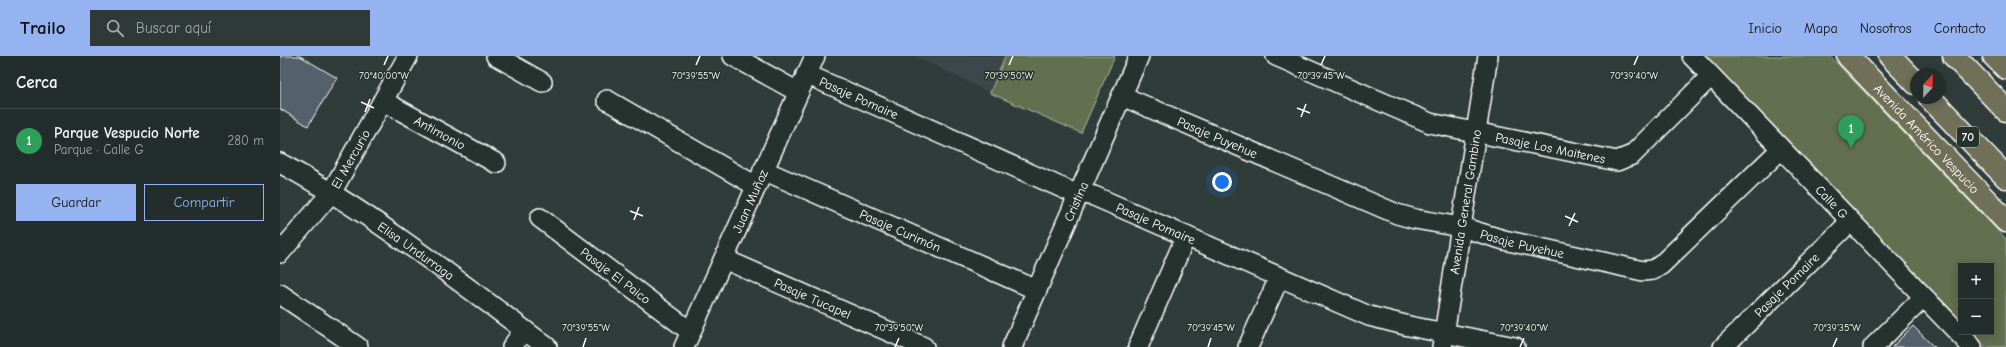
<!DOCTYPE html>
<html lang="es">
<meta charset="utf-8">
<style>
:root{--surface:#232d2c;--page:#2f3938;--text:#f1f3f6;--muted:#a3a8a9;--line:#404948;--accent:#95b2f1}
body{margin:0;font-family:"Comic Neue",sans-serif;background:var(--page);color:var(--text)}
.controls{position:absolute;right:12px;bottom:12px;display:grid;overflow:hidden;border-radius:0px;box-shadow:0 2px 10px #0003}
.controls button{width:36px;height:36px;display:grid;place-items:center;padding:0;border:0;border-bottom:1px solid var(--line);background:var(--surface);color:var(--text);font:20px sans-serif}
.compass{position:absolute;left:1630px;top:12px;width:36px;height:36px;border-radius:50%;background:var(--surface);box-shadow:0 2px 10px #0003;rotate:22deg}
.you{position:absolute;left:942px;top:126px;width:14px;height:14px;margin:-10px;border:3px solid #fff;border-radius:50%;background:#1a73e8;box-shadow:0 0 0 6px #1a73e833}
.badge{display:grid;place-items:center;width:26px;height:26px;border-radius:50%;background:var(--accent);color:#fff;font-size:13px;font-weight:700}
.pin{position:absolute;translate:-50% -33px;filter:drop-shadow(0 1px 2px #0008)}
.pin::after{content:'';position:absolute;top:21px;width:14px;height:12px;background:inherit;clip-path:polygon(0 0,100% 0,50% 100%)}
.list{margin:0;padding:0;list-style:none}
h2{display:flex;justify-content:space-between;align-items:center;height:52px;margin:0;padding:0 16px;font-size:17px}
h2 small{font-size:13px;font-weight:400;color:var(--muted)}
.list li{display:grid;grid-template-columns:26px 1fr auto;gap:12px;align-items:center;box-sizing:border-box;height:64px;padding:0 16px;border-top:1px solid var(--line)}
.list b{display:block;font-size:15px;white-space:nowrap}
.list p{margin:0;font-size:13px;white-space:nowrap;color:var(--muted)}
.list em{font-size:13px;font-style:normal;color:var(--muted)}
.actions{display:flex;gap:8px;padding:12px 16px}
.actions a{flex:1;padding:9px 0;border:1px solid var(--accent);border-radius:0px;text-align:center;font-size:14px;color:var(--accent)}
.actions .main{background:var(--accent);color:#111}
.icon{flex:none;width:22px;height:22px;fill:none;stroke:currentColor;stroke-width:2;stroke-linecap:round;stroke-linejoin:round}
.map{position:relative;flex:none;width:1726px;height:291px;overflow:hidden}
header{display:flex;align-items:center;gap:24px;box-sizing:border-box;height:56px;padding:0 20px;background:var(--accent);color:#111}
header strong{font-size:19px}
nav{display:flex;gap:22px;margin-inline-start:auto;font-size:14px}
.search{width:280px;height:36px;background:var(--page);display:flex;align-items:center;gap:10px;box-sizing:border-box;padding:0 14px;border-radius:0px;color:var(--muted);font-size:15px}
main{display:flex}
aside{flex:1;background:var(--surface)}
.map>svg:first-child{display:block}
.built{fill:#3a4749}
.park{fill:#626f50;stroke:#b0b7a8}
.building{fill:#54606d;stroke:#fff}
.lines{fill:none;stroke-linecap:round;stroke-linejoin:round}
.minor-casing{stroke:#fff;stroke-width:22}
.major-casing{stroke:#fff;stroke-width:25}
.highway-casing{stroke:#fff;stroke-width:25}
.minor{stroke:#26332d;stroke-width:19}
.major{stroke:#706f59;stroke-width:22}
.highway{stroke:#706f59;stroke-width:22}
.ticks{fill:none;stroke:#fff;stroke-width:1.5}
.labels{text-anchor:middle;dominant-baseline:central;stroke-width:3;stroke-linejoin:round;paint-order:stroke}
.shield{fill:#26332d;stroke:#bec2c0;stroke-width:1}
.shield-label{font-size:12px;font-weight:bold;fill:#fff}
.street-label{font-size:13px;fill:#fff;stroke:#26332d}
.ticks-label{font-size:10px;text-anchor:middle;fill:#fff;stroke:#26332d;stroke-width:3;stroke-linejoin:round;paint-order:stroke}
</style>
<header>
<strong>Trailo</strong>
<div class="search"><svg class="icon" aria-label="search" viewBox="0 0 24 24"><circle cx="10" cy="10" r="6"/><path d="M15 15l6 6"/></svg>Buscar aquí</div>
<nav><a>Inicio</a><a>Mapa</a><a>Nosotros</a><a>Contacto</a></nav>
</header>
<main>
<aside>
<h2>Cerca<small></small></h2>
<ul class="list">
<li><span class="badge" style="background:#2e9e5b">1</span><div><b>Parque Vespucio Norte</b><p>Parque · Calle G</p></div><em>280 m</em></li>
</ul>
<div class="actions"><a class="main">Guardar</a><a>Compartir</a></div>
</aside>
<div class="map">
<svg width="1726" height="291" viewBox="0 0 1726 291">
<rect width="100%" height="100%" fill="#2f3c3a"/>
<filter id="ink" filterUnits="userSpaceOnUse"><feTurbulence type="fractalNoise" baseFrequency=".025" numOctaves="2"/><feDisplacementMap in="SourceGraphic" scale="8" xChannelSelector="R" yChannelSelector="G"/><feConvolveMatrix kernelMatrix="1 2 1 2 8 2 1 2 1" color-interpolation-filters="sRGB"/></filter>
<g filter="url(#ink)">
<polygon class="built" points="635,0 725,0 710,37"/>
<g class="park">
<polygon points="725,0 835,0 801,77 710,37"/>
<polygon points="1416,0 1550,0 1726,183 1726,291 1697,291 1683,276 1711,276 1711,210 1681,210 1681,274"/>
</g>
<g class="building">
<polygon points="0,0 20,0 57,22 28,70 0,53"/>
<polygon points="1633,270 1654,291 1612,291"/>
</g>
<g class="lines">
<defs>
<g id="minor">
<polyline points="216,0 262,26"/>
<polyline points="453,0 518,36"/>
<path id="s1" d="M996 0 1150 67 1337 105 1352 99 1431 20"/>
<path id="s2" d="M1412 0 1692 291"/>
<path id="s3" d="M526 18 789 135 814 140 1089 260 1129 270 1235 291"/>
<path id="s4" d="M842 40 1117 158 1135 163 1181 171 1224 184 1363 215 1373 214 1381 209 1500 94"/>
<polyline points="327,44 476,130"/>
<path id="s5" d="M103 45 216 107"/>
<path id="s6" d="M0 107C95 159 181 227 267 291"/>
<path id="s7" d="M483 114 757 234"/>
<path id="s8" d="M260 162 411 276"/>
<path id="s9" d="M0 197 51 137 128 0"/>
<path id="s10" d="M444 203 644 291"/>
<polyline points="0,238 78,291"/>
<polyline points="232,291 244,274"/>
<path id="s11" d="M404 291 535 0"/>
<path id="s12" d="M732 291 859 0"/>
<polyline points="858,291 906,180"/>
<polyline points="968,291 999,222"/>
<path id="s13" d="M1162 291 1208 0"/>
<path id="s14" d="M1443 291 1570 166"/>
<polyline points="1593,291 1643,242"/>
</g>
<g id="major">
<path id="s15" d="M1568 0 1726 165"/>
<polyline points="1714,0 1726,12"/>
</g>
<g id="highway">
<polyline points="1610,0 1636,27"/>
<polyline points="1674,0 1726,54"/>
<polyline points="1650,42 1726,121"/>
</g>
</defs>
<use href="#minor" class="minor-casing"/>
<use href="#major" class="major-casing"/>
<use href="#highway" class="highway-casing"/>
<use href="#minor" class="minor"/>
<use href="#major" class="major"/>
<use href="#highway" class="highway"/>
</g>
</g>
<path class="ticks" d="M104 9 108 0M416 9 420 0M729 9 733 0M1041 9 1045 0M1354 9 1358 0M81 46 94 52M1017 52 1030 57M85 56 90 43M1021 61 1026 48M350 155 363 160M1285 160 1298 166M354 164 359 151M1289 170 1295 157M303 291 306 282M615 291 619 282M928 291 931 282M1240 291 1244 282M1553 291 1557 282"/>
<g class="labels">
<rect class="shield" x="1677" y="71" width="22" height="20" rx="3"/>
<g class="shield-label">
<text x="1688" y="81">70</text>
</g>
<g class="street-label">
<text stroke="none"><textPath href="#s3" startOffset="58">Pasaje Pomaire</textPath></text>
<text stroke="none"><textPath href="#s5" startOffset="65">Antimonio</textPath></text>
<text stroke="none"><textPath href="#s4" startOffset="104">Pasaje Puyehue</textPath></text>
<text stroke="none"><textPath href="#s15" startOffset="114">Avenida Américo Vespucio</textPath></text>
<text stroke="none"><textPath href="#s1" startOffset="291">Pasaje Los Maitenes</textPath></text>
<text stroke="none"><textPath href="#s9" startOffset="118">El Mercurio</textPath></text>
<text stroke="none"><textPath href="#s11" startOffset="160">Juan Muñoz</textPath></text>
<text stroke="none"><textPath href="#s12" startOffset="159">Cristina</textPath></text>
<text stroke="none"><textPath href="#s13" startOffset="147">Avenida General Gambino</textPath></text>
<text stroke="none"><textPath href="#s2" startOffset="202">Calle G</textPath></text>
<text stroke="none"><textPath href="#s3" startOffset="381">Pasaje Pomaire</textPath></text>
<text stroke="none"><textPath href="#s7" startOffset="150">Pasaje Curimón</textPath></text>
<text stroke="none"><textPath href="#s4" startOffset="428">Pasaje Puyehue</textPath></text>
<text stroke="none"><textPath href="#s6" startOffset="162">Elisa Undurraga</textPath></text>
<text stroke="none"><textPath href="#s8" startOffset="95">Pasaje El Paico</textPath></text>
<text stroke="none"><textPath href="#s14" startOffset="89">Pasaje Pomaire</textPath></text>
<text stroke="none"><textPath href="#s10" startOffset="97">Pasaje Tucapel</textPath></text>
</g>
</g>
<g class="ticks-label">
<text x="104" y="23">70°40'00"W</text>
<text x="416" y="23">70°39'55"W</text>
<text x="729" y="23">70°39'50"W</text>
<text x="1041" y="23">70°39'45"W</text>
<text x="1354" y="23">70°39'40"W</text>
<text x="306" y="275">70°39'55"W</text>
<text x="619" y="275">70°39'50"W</text>
<text x="931" y="275">70°39'45"W</text>
<text x="1244" y="275">70°39'40"W</text>
<text x="1557" y="275">70°39'35"W</text>
</g>
</svg>
<div class="controls">
<button>+</button>
<button>−</button>
</div>
<svg class="compass" viewBox="-18 -18 36 36"><path d="M0-13l5 13h-10z" fill="#e53935"/><path d="M0 13l5-13h-10z" fill="#a3a8a9"/></svg>
<div class="you"></div>
<div class="pin badge" style="left:1571px;top:92px;background:#2e9e5b">1</div>
</div>
</main>
